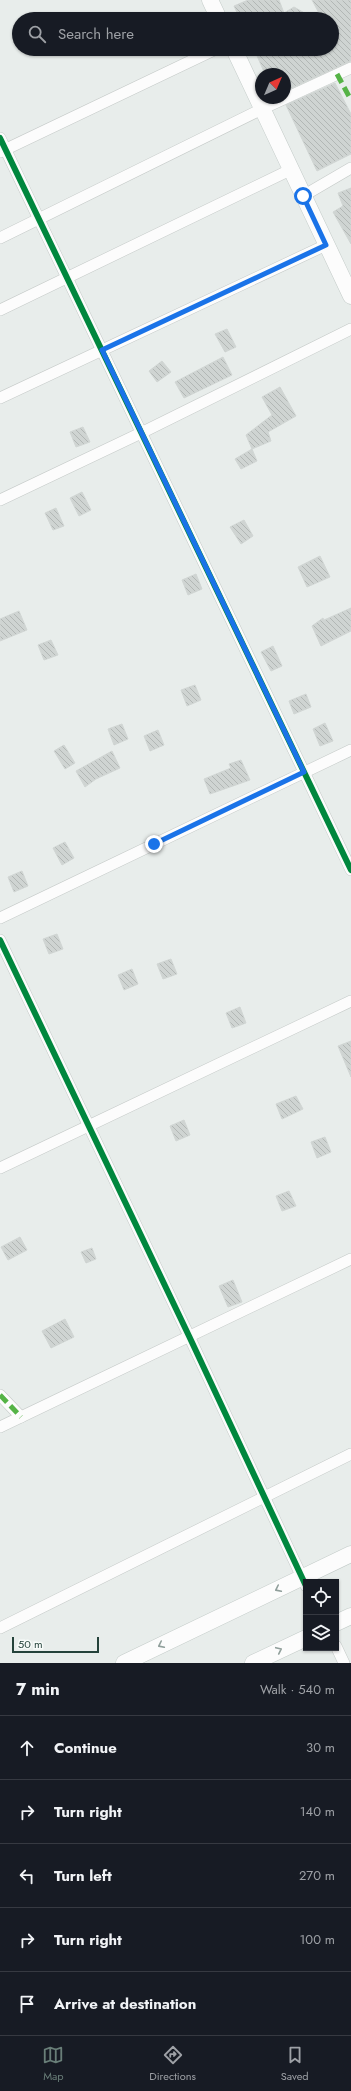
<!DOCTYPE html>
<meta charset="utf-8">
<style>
:root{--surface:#171b24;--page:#20242c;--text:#f1f3f6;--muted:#9ea1a6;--line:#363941;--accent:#697e78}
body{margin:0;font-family:Jost,sans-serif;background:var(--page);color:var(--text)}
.controls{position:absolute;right:12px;bottom:12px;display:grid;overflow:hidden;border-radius:0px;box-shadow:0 1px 3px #0004}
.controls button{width:36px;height:36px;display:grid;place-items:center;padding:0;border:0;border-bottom:1px solid var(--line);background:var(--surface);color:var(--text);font:20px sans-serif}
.compass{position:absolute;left:255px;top:68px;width:36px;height:36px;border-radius:50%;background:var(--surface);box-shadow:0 1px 3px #0004;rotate:44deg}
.scale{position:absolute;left:12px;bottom:10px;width:87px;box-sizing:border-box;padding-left:4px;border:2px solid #24423a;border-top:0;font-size:11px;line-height:14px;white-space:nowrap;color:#24423a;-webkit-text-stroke:3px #f7fbf9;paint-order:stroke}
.stop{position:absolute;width:12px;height:12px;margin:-9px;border:3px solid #1a73e8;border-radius:50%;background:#fff}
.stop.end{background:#1a73e8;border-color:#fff;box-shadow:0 1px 4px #0008}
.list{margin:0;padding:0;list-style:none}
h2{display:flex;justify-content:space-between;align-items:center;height:52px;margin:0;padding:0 16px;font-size:17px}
h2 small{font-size:13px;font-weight:400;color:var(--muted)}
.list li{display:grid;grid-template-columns:26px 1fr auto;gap:12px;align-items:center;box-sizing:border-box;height:64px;padding:0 16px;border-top:1px solid var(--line)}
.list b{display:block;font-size:15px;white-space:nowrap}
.list em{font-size:13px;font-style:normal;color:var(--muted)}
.icon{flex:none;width:22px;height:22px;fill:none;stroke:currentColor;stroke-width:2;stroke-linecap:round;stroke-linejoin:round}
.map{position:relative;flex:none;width:351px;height:1663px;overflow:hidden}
.search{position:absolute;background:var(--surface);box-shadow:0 1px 3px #0004;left:12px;right:12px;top:12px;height:44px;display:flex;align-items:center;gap:10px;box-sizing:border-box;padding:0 14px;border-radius:22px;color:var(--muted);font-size:15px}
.sheet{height:372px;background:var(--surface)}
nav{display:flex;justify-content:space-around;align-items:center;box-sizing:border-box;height:56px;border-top:1px solid var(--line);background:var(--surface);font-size:11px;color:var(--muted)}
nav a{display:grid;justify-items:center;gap:2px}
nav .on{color:var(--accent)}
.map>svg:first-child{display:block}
.building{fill:url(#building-back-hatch);stroke:#d1d6d4}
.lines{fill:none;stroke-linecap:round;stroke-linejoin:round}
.street-casing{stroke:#c5cac8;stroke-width:12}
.secondary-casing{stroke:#c3cbc8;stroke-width:17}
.street{stroke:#fcfcfc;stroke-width:11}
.secondary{stroke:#fcfcfc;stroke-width:16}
.quiet{stroke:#55b346;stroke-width:5;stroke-dasharray:10 5;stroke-linecap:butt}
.cycleway-casing{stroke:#f7fbf9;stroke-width:8}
.cycleway{stroke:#00873e;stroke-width:6}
.oneway{stroke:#909f9b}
.route{stroke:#1a73e8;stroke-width:5}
</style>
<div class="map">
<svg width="351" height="1663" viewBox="0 0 351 1663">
<defs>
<pattern id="building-back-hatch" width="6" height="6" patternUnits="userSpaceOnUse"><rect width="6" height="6" fill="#cfd4d2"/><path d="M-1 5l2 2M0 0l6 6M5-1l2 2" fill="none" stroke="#b2b7b5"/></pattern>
</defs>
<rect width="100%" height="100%" fill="#e8edeb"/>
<g class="building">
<polygon points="248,0 279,0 284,13 294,7 315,19 240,19 234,6"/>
<polygon points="312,0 351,0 351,61 285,91 285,74 265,74 254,49 332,49 332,19 322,19"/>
<polygon points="335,83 351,114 351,154 317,171 286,105"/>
<polygon points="351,188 351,244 333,212 343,206 338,193"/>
<polygon points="227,329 236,347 225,352 215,334"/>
<polygon points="223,357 232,375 184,398 175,382"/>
<polygon points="162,361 171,372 157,382 149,371"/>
<polygon points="280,387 296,416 268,432 271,441 252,449 246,435 272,415 262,397"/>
<polygon points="83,427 90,442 76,447 70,432"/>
<polygon points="252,449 257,461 241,469 235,459"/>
<polygon points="82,492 91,510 79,516 70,498"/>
<polygon points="56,508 64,526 53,530 45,513"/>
<polygon points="244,520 253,536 241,544 230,527"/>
<polygon points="320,556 330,577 307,587 298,567"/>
<polygon points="196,574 202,589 188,595 182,580"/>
<polygon points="351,608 351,631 321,646 312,626 323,618 324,620"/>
<polygon points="19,611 27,630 0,641 0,619"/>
<polygon points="51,640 58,655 44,660 38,645"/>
<polygon points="273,646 282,666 271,671 261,652"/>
<polygon points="195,685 201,700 187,706 181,690"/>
<polygon points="306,694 311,707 294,714 289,701"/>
<polygon points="325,723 333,741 320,746 313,729"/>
<polygon points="122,724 128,739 114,745 108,729"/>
<polygon points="158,730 164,745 150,751 144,736"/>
<polygon points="64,745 75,763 65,769 54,751"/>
<polygon points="112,751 120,768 96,779 85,787 76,771"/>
<polygon points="241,760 250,780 210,794 204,779 231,768 229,764"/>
<polygon points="65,842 74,858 62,865 53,848"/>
<polygon points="22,871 28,886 14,892 8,877"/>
<polygon points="57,934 63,949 49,954 43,939"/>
<polygon points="171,959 177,974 163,979 157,964"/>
<polygon points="132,969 138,984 124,990 118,975"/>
<polygon points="240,1007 246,1023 232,1028 226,1013"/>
<polygon points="351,1041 351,1077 338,1046"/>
<polygon points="296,1096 303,1109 282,1119 276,1104"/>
<polygon points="184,1120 190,1135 176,1141 170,1126"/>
<polygon points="325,1137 331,1152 317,1158 311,1142"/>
<polygon points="289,1191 296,1206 282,1211 276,1196"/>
<polygon points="20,1237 27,1250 8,1260 1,1247"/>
<polygon points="92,1248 96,1259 86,1263 81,1252"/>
<polygon points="233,1280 242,1302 228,1307 219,1286"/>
<polygon points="65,1319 74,1337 51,1348 42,1331"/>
</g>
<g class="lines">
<defs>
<g id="street">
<polyline points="0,138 351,870"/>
<polyline points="0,152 216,49"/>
<polyline points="303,196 351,168"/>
<polyline points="0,238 262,109 351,68"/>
<polyline points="0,310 290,170"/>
<polyline points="0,398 326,245"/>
<polyline points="0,500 141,433 351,329"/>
<polyline points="0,918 351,750"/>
<polyline points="0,940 189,1336 306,1586"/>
<polyline points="0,1168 351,1001"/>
<polyline points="0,1395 21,1417"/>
<polyline points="0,1427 351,1259"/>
<polyline points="0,1628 351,1454"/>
<polyline points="336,1646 344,1663"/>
</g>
<g id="secondary">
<polyline points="210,0 219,19"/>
<polyline points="234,49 351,296"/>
<polyline points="336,1623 351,1616"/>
<polyline points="124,1663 351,1554"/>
<polyline points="253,1663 306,1638"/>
</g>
</defs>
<use href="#street" class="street-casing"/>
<use href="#secondary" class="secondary-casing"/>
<use href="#street" class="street"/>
<use href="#secondary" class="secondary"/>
<g class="quiet">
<polyline points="337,74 351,100"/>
<polyline points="0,1395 21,1417"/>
</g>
<defs>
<g id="cycleway">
<polyline points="0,138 351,870"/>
<polyline points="0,940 189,1336 306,1586"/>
</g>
</defs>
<use href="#cycleway" class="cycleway-casing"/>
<use href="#cycleway" class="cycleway"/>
</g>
<defs><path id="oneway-chevron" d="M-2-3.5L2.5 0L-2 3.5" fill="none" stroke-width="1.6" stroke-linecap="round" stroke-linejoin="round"/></defs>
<g class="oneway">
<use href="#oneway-chevron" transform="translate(278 1589) rotate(154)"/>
<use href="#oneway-chevron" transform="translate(161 1645) rotate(154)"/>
<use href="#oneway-chevron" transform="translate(279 1650) rotate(-25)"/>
</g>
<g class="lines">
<polyline class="route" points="154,844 304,772 102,350 326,245 303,196"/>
</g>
</svg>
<div class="controls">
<button><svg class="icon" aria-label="locate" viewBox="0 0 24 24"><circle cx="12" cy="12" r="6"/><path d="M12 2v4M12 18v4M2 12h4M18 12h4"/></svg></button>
<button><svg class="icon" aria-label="layers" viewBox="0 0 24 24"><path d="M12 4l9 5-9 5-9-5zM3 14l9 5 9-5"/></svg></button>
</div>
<svg class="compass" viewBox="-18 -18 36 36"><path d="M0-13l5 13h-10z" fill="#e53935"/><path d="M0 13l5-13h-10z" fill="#9ea1a6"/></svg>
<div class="scale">50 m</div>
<div class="stop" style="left:303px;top:196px"></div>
<div class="stop end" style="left:154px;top:844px"></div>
<div class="search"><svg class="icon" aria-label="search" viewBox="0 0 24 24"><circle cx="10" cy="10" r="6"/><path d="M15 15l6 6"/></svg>Search here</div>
</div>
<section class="sheet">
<h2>7 min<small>Walk · 540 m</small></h2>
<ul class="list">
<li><svg class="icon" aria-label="ahead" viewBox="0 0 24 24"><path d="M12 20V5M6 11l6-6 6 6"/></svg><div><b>Continue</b></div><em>30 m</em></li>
<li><svg class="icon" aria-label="right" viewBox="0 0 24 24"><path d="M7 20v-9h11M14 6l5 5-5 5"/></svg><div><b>Turn right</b></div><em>140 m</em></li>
<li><svg class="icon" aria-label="left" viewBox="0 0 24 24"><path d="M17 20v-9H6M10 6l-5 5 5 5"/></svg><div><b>Turn left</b></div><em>270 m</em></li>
<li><svg class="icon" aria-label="right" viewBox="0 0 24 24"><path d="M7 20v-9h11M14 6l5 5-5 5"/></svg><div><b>Turn right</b></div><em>100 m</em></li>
<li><svg class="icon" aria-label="arrive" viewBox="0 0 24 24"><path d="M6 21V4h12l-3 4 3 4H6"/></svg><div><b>Arrive at destination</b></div></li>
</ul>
</section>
<nav>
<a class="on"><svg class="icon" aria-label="map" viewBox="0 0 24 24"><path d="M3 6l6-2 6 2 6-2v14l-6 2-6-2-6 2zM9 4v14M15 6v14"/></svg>Map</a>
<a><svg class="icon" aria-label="directions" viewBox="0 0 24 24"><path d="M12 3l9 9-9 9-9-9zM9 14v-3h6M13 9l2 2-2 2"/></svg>Directions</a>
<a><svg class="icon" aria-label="saved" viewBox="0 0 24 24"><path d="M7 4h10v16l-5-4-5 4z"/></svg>Saved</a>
</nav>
